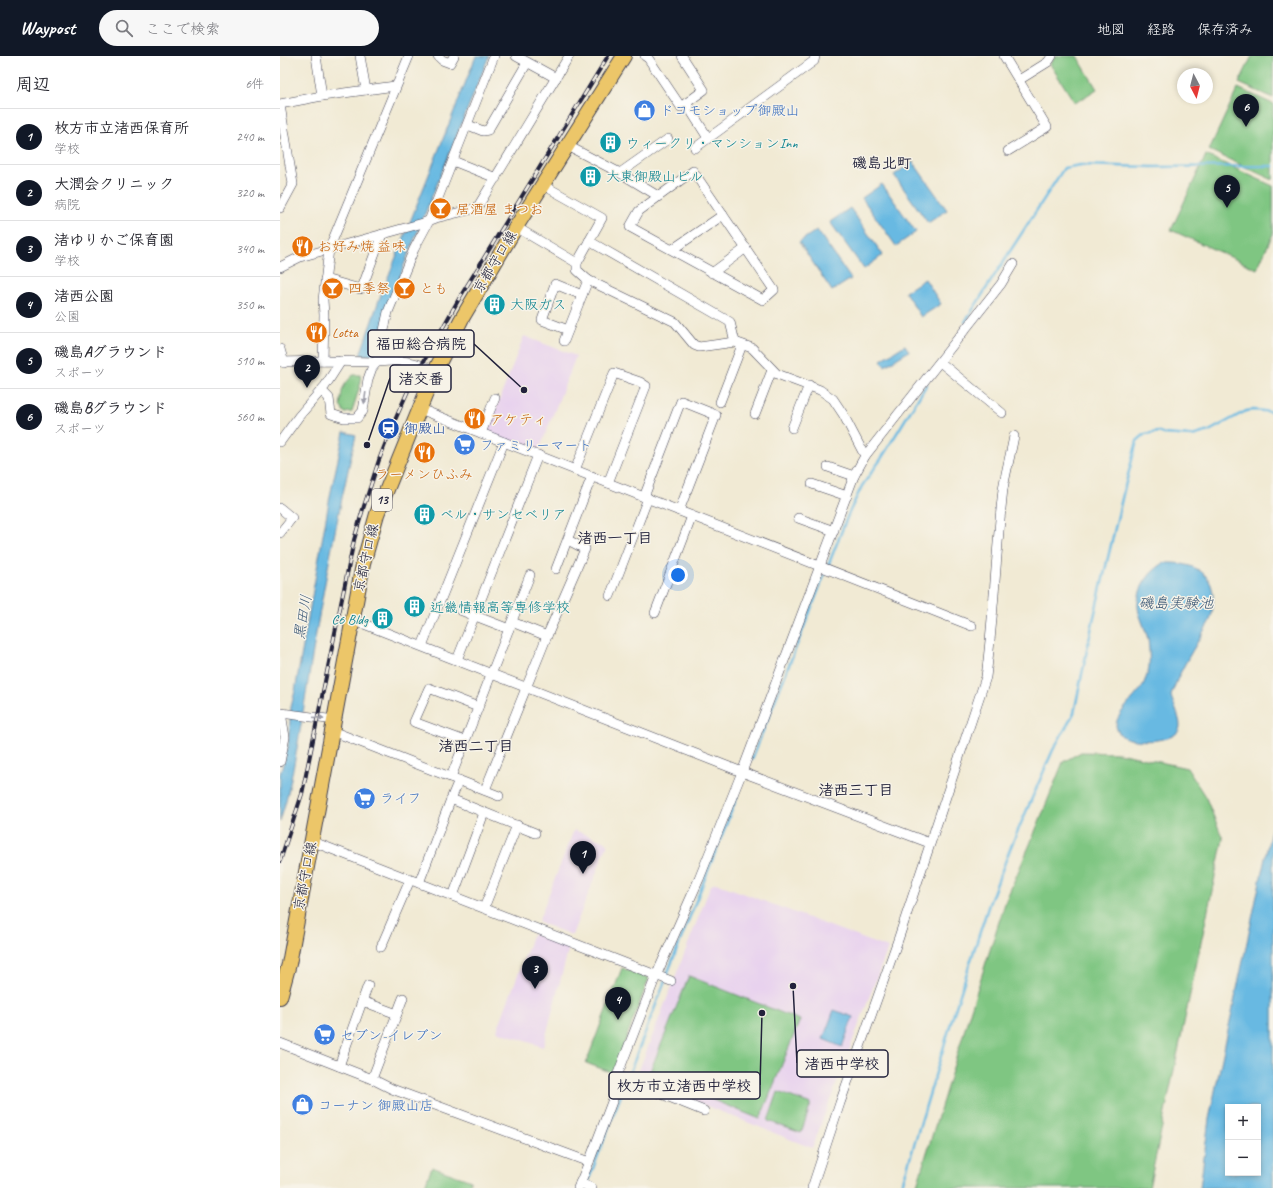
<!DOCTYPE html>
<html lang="ja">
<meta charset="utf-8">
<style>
:root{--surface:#fff;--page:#f7f7f7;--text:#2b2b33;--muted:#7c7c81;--line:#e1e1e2;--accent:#111827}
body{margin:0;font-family:Caveat,"Klee One",sans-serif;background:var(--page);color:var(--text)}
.controls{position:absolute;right:12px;bottom:12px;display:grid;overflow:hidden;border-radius:0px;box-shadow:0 2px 6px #0003}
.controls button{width:36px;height:36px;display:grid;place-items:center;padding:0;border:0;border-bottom:1px solid var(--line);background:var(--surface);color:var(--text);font:20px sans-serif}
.compass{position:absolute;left:897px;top:12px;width:36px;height:36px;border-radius:50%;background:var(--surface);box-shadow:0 2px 6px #0003;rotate:173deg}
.you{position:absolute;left:398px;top:519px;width:14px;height:14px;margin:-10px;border:3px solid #fff;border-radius:50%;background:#1a73e8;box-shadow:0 0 0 6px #1a73e833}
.badge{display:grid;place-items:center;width:26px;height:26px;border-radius:50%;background:var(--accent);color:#fff;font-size:13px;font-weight:700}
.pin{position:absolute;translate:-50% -33px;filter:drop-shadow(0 1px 2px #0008)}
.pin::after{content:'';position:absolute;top:21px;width:14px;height:12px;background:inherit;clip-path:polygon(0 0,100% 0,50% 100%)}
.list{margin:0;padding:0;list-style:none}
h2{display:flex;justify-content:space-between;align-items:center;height:52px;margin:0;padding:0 16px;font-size:17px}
h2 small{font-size:13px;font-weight:400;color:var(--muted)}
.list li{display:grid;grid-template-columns:26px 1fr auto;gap:12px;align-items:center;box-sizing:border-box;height:56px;padding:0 16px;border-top:1px solid var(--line)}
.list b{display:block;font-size:15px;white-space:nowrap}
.list p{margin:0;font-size:13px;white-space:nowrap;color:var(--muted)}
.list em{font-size:13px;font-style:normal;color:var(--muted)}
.icon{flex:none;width:22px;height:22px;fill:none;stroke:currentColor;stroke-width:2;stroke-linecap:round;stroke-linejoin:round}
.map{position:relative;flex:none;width:993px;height:1132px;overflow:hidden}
header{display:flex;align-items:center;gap:24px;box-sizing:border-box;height:56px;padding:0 20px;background:var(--accent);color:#fff}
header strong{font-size:19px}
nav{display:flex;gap:22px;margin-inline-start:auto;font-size:14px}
.search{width:280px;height:36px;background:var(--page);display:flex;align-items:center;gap:10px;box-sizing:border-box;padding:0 14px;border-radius:22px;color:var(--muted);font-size:15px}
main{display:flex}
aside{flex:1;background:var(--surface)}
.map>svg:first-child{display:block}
.built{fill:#e8d2ee}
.green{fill:#7fc682;stroke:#50745e}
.water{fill:#67b9e2;stroke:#446e8e;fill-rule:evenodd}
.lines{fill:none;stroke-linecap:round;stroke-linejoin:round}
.stream{stroke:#67b9e2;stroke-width:2.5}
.street-casing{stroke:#414052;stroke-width:10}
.primary-casing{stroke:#414052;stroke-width:16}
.street{stroke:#fff;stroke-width:9}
.primary{stroke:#ecc669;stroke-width:14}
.rail-casing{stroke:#22223b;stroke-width:4}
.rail{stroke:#f7f3e8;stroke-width:2.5;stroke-dasharray:8;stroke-linecap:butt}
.oneway{fill:#9c9ca7}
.labels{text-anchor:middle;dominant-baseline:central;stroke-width:3;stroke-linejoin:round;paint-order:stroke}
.shield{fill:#f7f3e8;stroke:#62616f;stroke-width:1}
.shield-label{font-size:13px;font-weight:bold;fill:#22223b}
.shop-label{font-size:14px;fill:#366cbe;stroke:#f7f3e8;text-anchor:start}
.culture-label{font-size:14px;fill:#0d838f;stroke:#f7f3e8;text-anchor:start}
.food-label{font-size:14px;fill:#c56008;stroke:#f7f3e8;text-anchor:start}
.street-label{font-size:14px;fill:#22223b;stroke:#f7f3e8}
.transit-label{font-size:14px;fill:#164399;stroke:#f7f3e8;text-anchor:start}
.neighbourhood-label{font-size:15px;font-weight:bold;fill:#22223b;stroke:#f7f3e8}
.water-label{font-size:15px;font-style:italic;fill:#3a5775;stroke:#f7f3e8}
.leader{fill:none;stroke:#22223b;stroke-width:1.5}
.callout-dot{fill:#22223b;stroke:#f7f3e8;stroke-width:1.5}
.callout{fill:#f7f3e8;stroke:#22223b;stroke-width:1.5}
.callout-label{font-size:15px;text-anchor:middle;font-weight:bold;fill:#22223b}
</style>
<header>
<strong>Waypost</strong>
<div class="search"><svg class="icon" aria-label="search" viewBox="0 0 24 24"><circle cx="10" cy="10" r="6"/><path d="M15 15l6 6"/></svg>ここで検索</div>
<nav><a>地図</a><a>経路</a><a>保存済み</a></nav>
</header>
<main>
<aside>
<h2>周辺<small>6件</small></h2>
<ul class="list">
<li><span class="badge">1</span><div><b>枚方市立渚西保育所</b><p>学校</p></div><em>240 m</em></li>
<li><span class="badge">2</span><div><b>大潤会クリニック</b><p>病院</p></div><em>320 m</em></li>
<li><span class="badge">3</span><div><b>渚ゆりかご保育園</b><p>学校</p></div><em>340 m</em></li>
<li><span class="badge">4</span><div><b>渚西公園</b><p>公園</p></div><em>350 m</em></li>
<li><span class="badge">5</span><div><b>磯島Aグラウンド</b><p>スポーツ</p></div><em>510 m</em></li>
<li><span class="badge">6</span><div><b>磯島Bグラウンド</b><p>スポーツ</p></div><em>560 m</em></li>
</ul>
</aside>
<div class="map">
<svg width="993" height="1132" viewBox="0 0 993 1132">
<rect width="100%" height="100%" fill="#f7f3e8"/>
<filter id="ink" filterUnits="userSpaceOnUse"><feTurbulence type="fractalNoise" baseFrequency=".025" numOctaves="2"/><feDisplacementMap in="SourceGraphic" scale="8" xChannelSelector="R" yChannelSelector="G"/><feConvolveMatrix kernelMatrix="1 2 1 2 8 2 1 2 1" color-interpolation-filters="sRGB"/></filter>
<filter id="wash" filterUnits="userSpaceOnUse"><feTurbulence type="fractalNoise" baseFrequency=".012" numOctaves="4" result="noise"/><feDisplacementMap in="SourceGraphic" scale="16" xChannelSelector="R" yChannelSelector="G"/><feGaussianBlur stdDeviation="0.9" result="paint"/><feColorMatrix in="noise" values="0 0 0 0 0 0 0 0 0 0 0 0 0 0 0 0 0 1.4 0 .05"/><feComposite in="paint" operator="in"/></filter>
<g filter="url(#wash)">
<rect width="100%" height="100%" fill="#f1ead4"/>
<g class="built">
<polygon points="244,280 296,300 258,397 209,377 208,373"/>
<polygon points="294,774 328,787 292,879 258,866"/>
<polygon points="436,827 608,892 532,1092 356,1022 431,829"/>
<polygon points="253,878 289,891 263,991 217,975"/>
</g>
<g class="green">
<polygon points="778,0 797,0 817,33 795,47 770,8 774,2"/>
<polygon points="972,0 993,0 993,42 959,27"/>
<polygon points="958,32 993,48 993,124 929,94"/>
<polygon points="926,99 993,130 993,178 977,213 891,174"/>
<path d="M73 319H80L81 326 72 356 65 357 60 350C63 332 60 333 73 319Z"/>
<polygon points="801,696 839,697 907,712 926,742 943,783 869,1132 636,1132 691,953 726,844 750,788 783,706"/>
<polygon points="342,912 369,922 333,1017 306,1007"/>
<polygon points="409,920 520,964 480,1063 369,1018"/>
<polygon points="498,1036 531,1048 521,1077 488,1065"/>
<polygon points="152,1111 191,1125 188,1132 144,1132"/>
</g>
<g class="water">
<polygon points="196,0 209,0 124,209 94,299 80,299 99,244"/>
<polygon points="633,106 667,154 648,167 614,119"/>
<polygon points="602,128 636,176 616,190 582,142"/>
<polygon points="570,152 603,199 584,213 550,166"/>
<polygon points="537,174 571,223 552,235 519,186"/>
<polygon points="645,223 661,248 641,261 625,236"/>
<polygon points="625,289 629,295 605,310 601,304"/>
<path d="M64 376 76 379C57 461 41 543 28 626 20 673 14 720 0 766V719L8 691 11 651 15 635 50 440Z"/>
<path d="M884 507C909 506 934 514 933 543 933 549 933 557 930 564 928 569 924 574 921 580 910 599 898 618 891 640 893 648 903 667 899 674 893 687 853 687 842 680 840 679 838 675 837 673 831 662 856 641 862 631 865 625 868 618 869 611 870 602 869 592 868 583 866 575 862 566 859 557 854 537 867 517 884 507Z"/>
<path d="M993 765V1132H920L929 1063ZM948 1051H978V1117H948Z"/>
<polygon points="554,954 573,961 562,991 543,983"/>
</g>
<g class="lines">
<g class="stream">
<polyline points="685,266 725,203 784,112 800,109 872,111 993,110"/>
<polyline points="472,703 568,459 582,430 601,403 647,328"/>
<polyline points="386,921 457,741"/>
<polyline points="348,1021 385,925"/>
<polyline points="307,1128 346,1026"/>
<polyline points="621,1132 674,957 709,848 732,788 773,694 794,657 813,565 844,434 857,385 865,378 879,376 884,378 912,380 929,375 966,355 974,354 993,356"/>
</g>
</g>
</g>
<g filter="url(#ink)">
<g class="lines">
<defs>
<g id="street">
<polyline points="36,0 42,40"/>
<polyline points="80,0 86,34"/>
<polyline points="158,0 162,4 170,7 174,0"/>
<polyline points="236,0 276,22"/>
<polyline points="365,0 368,2 401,51 424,34 402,0"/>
<polyline points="724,0 767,71 728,95"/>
<polyline points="739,24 768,6 772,0"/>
<polyline points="406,47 428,82"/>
<polyline points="0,48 42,40 115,30"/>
<polyline points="0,49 13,128 0,152"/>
<polyline points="188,69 203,75 208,74 247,7"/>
<polyline points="288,90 340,117 378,140"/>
<polyline points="415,92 534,5 535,0"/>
<polyline points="173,105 216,122"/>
<polygon points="413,115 494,234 483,244 350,171 359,155"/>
<polyline points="340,117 388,83"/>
<polyline points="263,129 322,162 297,207 297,214 308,224 395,266 414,289 419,291 455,286 472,292 497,318 540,334 553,343 563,358 585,400"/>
<polyline points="236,171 297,207"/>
<polyline points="309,185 450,266 455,286"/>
<polyline points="393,193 443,159"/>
<polyline points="0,211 20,201 143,167 156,162 197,152 289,0"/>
<polyline points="432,217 466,192"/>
<polyline points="45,223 80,233 82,232 102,178"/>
<polyline points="288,274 262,264 275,228 302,239"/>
<polyline points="284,285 308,224"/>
<polyline points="0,293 4,307"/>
<polyline points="43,305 44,259 43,244 49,193 129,0"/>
<polyline points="0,306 43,305 97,306"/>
<polyline points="660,306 722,357"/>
<path d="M155 315C133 304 121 304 97 306L108 256 134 193 149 165 214 0"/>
<polyline points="42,335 49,342 51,358 64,362 77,362 83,355 88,323 92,312 97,306"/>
<polyline points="440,346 462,289"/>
<polyline points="140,353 692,570"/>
<polyline points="475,358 492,314"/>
<polyline points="512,372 529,329"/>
<polyline points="201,377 215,342"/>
<polyline points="0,386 19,360 45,330 61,305"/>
<polyline points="548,411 574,420"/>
<polyline points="295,414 334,317 360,326 366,330 328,427"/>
<polyline points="532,428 567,440"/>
<polyline points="364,441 401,345 436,359 399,455"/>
<polyline points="0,452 12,462 0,477"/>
<polyline points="518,462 554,475"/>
<polyline points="276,513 312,420"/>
<polyline points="330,540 368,442"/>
<polyline points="180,554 229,573"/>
<polyline points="375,557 412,460"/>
<polyline points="72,566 84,568 462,716 647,786"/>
<polyline points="232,566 267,580"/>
<polyline points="142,590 224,386"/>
<polyline points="177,604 258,399"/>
<polyline points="0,657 1,657 5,681 0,706"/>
<polyline points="1,657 55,664"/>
<polyline points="52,675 219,740"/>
<polyline points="185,685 134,666 149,632 198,651"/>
<polyline points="171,721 250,519"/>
<polyline points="205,734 267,580 305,493 288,484"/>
<polyline points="171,743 179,724"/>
<polyline points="31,785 391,925"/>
<polyline points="139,827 171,743 255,777"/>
<polyline points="173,840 204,757"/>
<polyline points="204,852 237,769"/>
<polyline points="101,891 130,824"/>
<polyline points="82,945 117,958"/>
<polyline points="0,987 92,1023 112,1033 309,1106"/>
<polyline points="59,1010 88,929"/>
<polyline points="92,1023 123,942"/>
<polyline points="424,1055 337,1020 376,920 419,823 462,716 574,420 585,400 721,228 733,208"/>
<polyline points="300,1127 312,1132"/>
<polyline points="298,1132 309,1106 341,1022"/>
<path d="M532 1132 560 1047 618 884 706 621C714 559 716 496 723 433 726 415 731 397 734 380"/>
</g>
<polyline id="primary" points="0,941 9,908 83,508 97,458 155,315 181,264 236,171 344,0"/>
</defs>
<use href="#street" class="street-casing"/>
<use href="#primary" class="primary-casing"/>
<use href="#street" class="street"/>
<use href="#primary" class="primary"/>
<defs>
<polyline id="rail" points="0,805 22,738 74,484 83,453 99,404 111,373 131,328 180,241 328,0"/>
</defs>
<use href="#rail" class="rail-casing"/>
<use href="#rail" class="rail"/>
</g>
<defs><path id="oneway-solid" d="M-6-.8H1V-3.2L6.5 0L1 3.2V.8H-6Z"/></defs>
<g class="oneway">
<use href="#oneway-solid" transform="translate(85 342) rotate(98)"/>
<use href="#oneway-solid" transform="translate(39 662) rotate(7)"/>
</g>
</g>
<defs>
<symbol id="shop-disc" viewBox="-11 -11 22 22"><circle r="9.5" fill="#3f7fe0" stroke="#f7f3e8"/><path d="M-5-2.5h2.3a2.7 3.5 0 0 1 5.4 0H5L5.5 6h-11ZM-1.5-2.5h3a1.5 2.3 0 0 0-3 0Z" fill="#fff"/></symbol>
<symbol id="building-disc" viewBox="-11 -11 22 22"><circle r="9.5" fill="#0f9aa8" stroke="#f7f3e8"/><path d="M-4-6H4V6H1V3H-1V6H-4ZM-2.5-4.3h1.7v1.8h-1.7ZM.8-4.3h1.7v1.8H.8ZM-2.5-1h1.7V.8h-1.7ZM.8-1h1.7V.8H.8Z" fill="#fff"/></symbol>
<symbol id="bar-disc" viewBox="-11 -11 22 22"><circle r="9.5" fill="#e8710a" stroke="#f7f3e8"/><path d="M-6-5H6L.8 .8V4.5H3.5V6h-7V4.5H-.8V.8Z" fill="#fff"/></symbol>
<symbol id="restaurant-disc" viewBox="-11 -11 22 22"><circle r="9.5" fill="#e8710a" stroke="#f7f3e8"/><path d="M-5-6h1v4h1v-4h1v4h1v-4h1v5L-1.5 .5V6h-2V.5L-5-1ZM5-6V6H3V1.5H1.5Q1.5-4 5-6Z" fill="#fff"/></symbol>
<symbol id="station-disc" viewBox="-11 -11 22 22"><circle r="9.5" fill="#1a4fb4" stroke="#f7f3e8"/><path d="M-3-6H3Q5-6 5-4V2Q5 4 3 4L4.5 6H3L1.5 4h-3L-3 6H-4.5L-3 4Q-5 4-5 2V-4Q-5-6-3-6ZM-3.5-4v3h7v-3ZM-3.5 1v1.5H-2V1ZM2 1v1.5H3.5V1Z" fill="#fff"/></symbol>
<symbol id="supermarket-disc" viewBox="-11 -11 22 22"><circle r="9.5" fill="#3f7fe0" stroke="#f7f3e8"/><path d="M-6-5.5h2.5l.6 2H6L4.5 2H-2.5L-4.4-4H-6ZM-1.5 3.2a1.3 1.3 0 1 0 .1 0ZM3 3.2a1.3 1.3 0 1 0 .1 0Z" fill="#fff"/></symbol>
</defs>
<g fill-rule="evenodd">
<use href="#shop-disc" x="352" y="42" width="25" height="25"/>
<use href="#building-disc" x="318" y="74" width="25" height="25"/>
<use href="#building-disc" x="298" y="108" width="25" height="25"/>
<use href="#bar-disc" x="148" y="140" width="25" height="25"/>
<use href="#restaurant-disc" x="10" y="178" width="25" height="25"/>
<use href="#bar-disc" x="40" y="220" width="25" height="25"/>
<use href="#bar-disc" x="112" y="220" width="25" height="25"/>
<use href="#building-disc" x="202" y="236" width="25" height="25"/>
<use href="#restaurant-disc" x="24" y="264" width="25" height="25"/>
<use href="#restaurant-disc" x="182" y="350" width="25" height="25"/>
<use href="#station-disc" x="96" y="360" width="25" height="25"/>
<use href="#supermarket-disc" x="172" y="376" width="25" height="25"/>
<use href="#restaurant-disc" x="132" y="384" width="25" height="25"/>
<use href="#building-disc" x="132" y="446" width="25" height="25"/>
<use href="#building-disc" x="122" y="538" width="25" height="25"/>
<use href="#building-disc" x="90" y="550" width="25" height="25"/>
<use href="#supermarket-disc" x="72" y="730" width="25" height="25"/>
<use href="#supermarket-disc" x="32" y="966" width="25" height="25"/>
<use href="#shop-disc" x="10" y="1036" width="25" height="25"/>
</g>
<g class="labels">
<rect class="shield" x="92" y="433" width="20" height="22" rx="3"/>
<g class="shield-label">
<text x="102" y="444">13</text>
</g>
<g class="shop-label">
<text x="380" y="54">ドコモショップ御殿山</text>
<text x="200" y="389">ファミリーマート</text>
<text x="100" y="742">ライフ</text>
<text x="60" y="979">セブン-イレブン</text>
<text x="38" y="1049">コーナン 御殿山店</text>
</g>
<g class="culture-label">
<text x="346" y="87">ウィークリ・マンションInn</text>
<text x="326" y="120">大東御殿山ビル</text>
<text x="230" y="248">大阪ガス</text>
<text x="160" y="458">ベル・サンセベリア</text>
<text x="150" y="551">近畿情報高等専修学校</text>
<text x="88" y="563" text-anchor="end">C6 Bldg</text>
</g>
<g class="food-label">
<text x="176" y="153">居酒屋 まつお</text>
<text x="38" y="190">お好み焼 益味</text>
<text x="68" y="232">四季祭</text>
<text x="140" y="232">とも</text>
<text x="52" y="276">Lotta</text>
<text x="210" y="363">アケティ</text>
<text x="144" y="418" text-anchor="middle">ラーメンひふみ</text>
</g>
<g class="street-label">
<text transform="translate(215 206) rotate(-59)">京都守口線</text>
<text transform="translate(86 502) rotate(-77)">京都守口線</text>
<text transform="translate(25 820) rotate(-79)">京都守口線</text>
</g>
<g class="transit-label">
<text x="124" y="372">御殿山</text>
</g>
<g class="neighbourhood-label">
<text x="602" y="107">磯島北町</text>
<text x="335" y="482">渚西一丁目</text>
<text x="196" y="690">渚西二丁目</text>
<text x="576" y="734">渚西三丁目</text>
</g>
<g class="water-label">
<text x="896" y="547">磯島実験池</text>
<text transform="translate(23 561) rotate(-80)">黒田川</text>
</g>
</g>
<path class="leader" d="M244 334L194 288M87 389L110 322M513 930L517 1007M482 957L480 1029"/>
<g class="callout-dot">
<circle cx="244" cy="334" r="4"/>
<circle cx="87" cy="389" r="4"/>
<circle cx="513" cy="930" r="4"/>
<circle cx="482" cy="957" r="4"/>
</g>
<g class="callout">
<rect x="88" y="274" width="106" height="27" rx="4"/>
<rect x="110" y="309" width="61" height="27" rx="4"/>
<rect x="517" y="994" width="91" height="27" rx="4"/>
<rect x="329" y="1016" width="151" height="27" rx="4"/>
</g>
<g class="callout-label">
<text x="141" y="293">福田総合病院</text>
<text x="141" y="328">渚交番</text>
<text x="562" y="1013">渚西中学校</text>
<text x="404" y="1035">枚方市立渚西中学校</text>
</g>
</svg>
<div class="controls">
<button>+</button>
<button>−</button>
</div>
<svg class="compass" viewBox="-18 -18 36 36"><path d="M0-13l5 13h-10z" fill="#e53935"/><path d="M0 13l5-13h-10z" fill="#7c7c81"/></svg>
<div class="you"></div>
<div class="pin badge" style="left:303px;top:818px">1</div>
<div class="pin badge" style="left:27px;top:332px">2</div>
<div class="pin badge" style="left:255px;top:933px">3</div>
<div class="pin badge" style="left:338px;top:964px">4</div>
<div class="pin badge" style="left:947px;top:152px">5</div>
<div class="pin badge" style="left:966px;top:71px">6</div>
</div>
</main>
